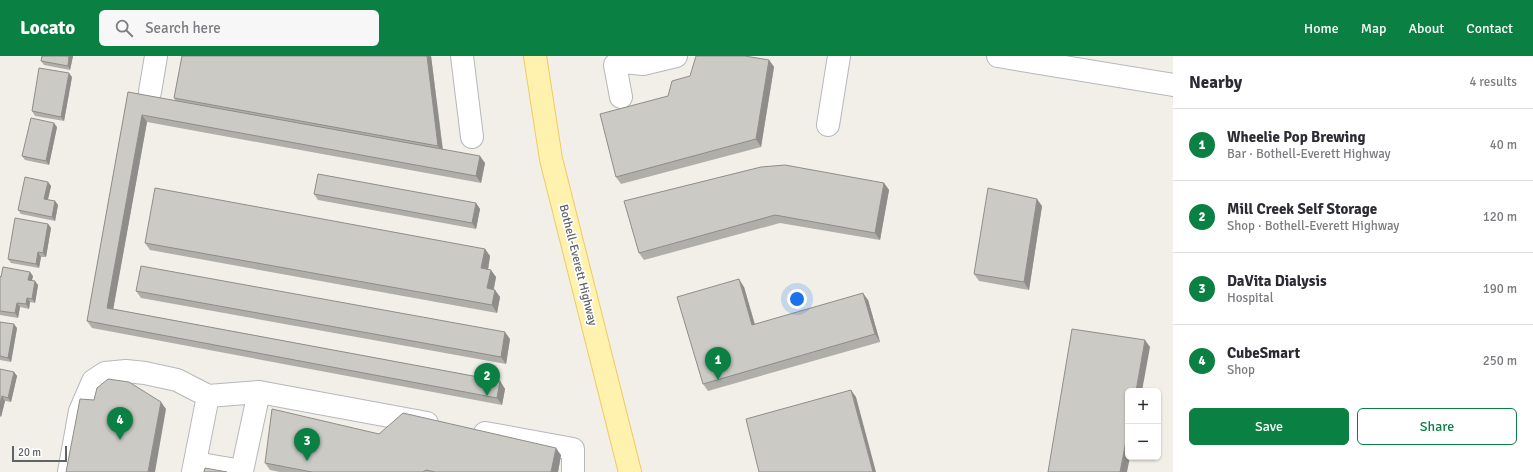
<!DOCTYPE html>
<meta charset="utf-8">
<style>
:root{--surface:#fff;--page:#f7f7f7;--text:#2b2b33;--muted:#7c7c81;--line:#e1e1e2;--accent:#0b8043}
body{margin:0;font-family:Signika,sans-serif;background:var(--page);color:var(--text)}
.controls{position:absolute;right:12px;bottom:12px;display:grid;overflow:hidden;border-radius:6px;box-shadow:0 1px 3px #0004}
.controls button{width:36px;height:36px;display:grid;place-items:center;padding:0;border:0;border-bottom:1px solid var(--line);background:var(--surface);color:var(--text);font:20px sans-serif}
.scale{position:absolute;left:12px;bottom:10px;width:55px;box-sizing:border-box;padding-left:4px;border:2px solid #5f6368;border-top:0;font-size:11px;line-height:14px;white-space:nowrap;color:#5f6368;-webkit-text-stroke:3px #fff;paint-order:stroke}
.you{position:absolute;left:797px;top:243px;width:14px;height:14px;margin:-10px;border:3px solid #fff;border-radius:50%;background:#1a73e8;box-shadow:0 0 0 6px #1a73e833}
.badge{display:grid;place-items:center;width:26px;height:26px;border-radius:50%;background:var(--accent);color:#fff;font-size:13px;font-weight:700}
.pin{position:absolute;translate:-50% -33px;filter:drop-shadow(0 1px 2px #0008)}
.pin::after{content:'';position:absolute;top:21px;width:14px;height:12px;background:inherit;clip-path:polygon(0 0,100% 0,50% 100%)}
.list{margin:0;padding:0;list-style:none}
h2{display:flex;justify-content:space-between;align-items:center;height:52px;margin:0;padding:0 16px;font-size:17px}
h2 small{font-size:13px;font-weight:400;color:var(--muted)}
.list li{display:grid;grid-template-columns:26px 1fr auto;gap:12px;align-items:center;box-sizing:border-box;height:72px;padding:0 16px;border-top:1px solid var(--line)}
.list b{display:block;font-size:15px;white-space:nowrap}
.list p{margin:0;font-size:13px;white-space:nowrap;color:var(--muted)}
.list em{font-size:13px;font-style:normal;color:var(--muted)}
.actions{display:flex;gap:8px;padding:12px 16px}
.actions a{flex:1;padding:9px 0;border:1px solid var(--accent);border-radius:6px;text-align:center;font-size:14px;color:var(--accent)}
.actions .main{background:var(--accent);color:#fff}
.icon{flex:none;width:22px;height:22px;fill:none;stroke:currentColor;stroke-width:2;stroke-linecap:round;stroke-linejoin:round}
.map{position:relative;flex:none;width:1173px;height:416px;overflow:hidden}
header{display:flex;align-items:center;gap:24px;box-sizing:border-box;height:56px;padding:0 20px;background:var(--accent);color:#fff}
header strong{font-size:19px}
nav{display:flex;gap:22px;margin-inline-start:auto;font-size:14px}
.search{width:280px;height:36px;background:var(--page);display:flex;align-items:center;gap:10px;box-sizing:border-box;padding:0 14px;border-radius:6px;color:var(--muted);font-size:15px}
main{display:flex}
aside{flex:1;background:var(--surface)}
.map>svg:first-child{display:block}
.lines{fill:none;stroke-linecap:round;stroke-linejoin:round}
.minor-casing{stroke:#b5b8bc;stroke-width:24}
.major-casing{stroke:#f2c960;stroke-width:24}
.minor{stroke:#fff;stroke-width:22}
.major{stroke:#fff2af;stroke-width:22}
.wall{fill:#afaea9}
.shaded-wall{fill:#8f8d8a}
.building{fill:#cccac5;stroke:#8f8d8a}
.labels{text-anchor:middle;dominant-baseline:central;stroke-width:3.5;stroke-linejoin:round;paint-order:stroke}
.street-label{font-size:12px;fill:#5f6368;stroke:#fff}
</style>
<header>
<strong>Locato</strong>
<div class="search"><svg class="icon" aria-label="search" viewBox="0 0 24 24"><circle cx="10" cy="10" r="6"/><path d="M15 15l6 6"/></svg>Search here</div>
<nav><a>Home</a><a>Map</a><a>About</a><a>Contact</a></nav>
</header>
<main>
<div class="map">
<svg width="1173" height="416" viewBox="0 0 1173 416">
<rect width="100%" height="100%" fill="#f1efe8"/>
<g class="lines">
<defs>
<g id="minor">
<polyline points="462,0 472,81"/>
<polyline points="998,0 1173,29"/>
<polyline points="150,36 156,0"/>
<polyline points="621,41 615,9 624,6 643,8 676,0"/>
<polyline points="828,69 839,0"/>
<polyline points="485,377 573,393 573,416"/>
<polyline points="195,407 242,415 259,336"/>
<polyline points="69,416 80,355 93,325 105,317 126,315 145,317 177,324 208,340 259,336 427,367"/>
<polyline points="193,416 208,340"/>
</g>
<polyline id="major" points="535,0 551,103 630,416"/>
</defs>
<use href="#minor" class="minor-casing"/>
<use href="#major" class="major-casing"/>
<use href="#minor" class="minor"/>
<use href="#major" class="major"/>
</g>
<g class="wall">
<polygon points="42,0 73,0 70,14 44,9 41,5"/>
<polygon points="182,0 431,0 443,93 485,107 481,127 147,66 113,253 500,325 505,333 502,349 92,272 87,265 128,36 176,45 174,42"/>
<polygon points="769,4 774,11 761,91 621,128 616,121 668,40"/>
<polygon points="72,21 64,65 35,60 32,55"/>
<polygon points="57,71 49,109 25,104 22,100"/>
<polygon points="48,126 51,130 48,144 55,145 58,149 55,165 21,158 18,154"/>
<polygon points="884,127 889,134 880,184 780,167 644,204 639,197"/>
<polygon points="314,138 476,147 480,153 476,173 318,144"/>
<polygon points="1042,150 1029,234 979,225 974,218"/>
<polygon points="48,168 51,172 46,201 41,201 39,212 11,207 8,203"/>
<polygon points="145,187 485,193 490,200 488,214 496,221 494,233 500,241 497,257 150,194"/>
<polygon points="0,220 33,220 32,224 38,229 35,247 30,246 29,253 20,251 18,262 0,259"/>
<polygon points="744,231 755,268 868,244 880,286 708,335 703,328"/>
<polygon points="136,235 510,283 506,308 141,242"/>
<polygon points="0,266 17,272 11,306 0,304"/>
<polygon points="0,313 14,316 17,320 11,346 5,345 1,361 0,360"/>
<polygon points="379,378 561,399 558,416 280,416 270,414 265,407"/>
</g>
<g class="shaded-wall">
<polygon points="69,0 73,0 70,14 68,10"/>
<polygon points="427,0 431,0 443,97 438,90"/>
<polygon points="769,4 774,11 761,91 756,83"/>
<polygon points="69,17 72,21 64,65 61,61"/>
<polygon points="142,59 147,66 112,260 107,252"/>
<polygon points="54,67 57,71 49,109 46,105"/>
<polygon points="480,100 485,107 481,127 476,120"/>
<polygon points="48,126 51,130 47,147 44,143"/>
<polygon points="884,127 889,134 880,184 875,177"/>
<polygon points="1037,143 1042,150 1029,234 1024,226"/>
<polygon points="55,145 58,149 55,165 52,161"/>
<polygon points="476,147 480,153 476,173 472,167"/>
<polygon points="48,168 51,172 46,201 43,197"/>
<polygon points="485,193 490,200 487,220 481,212"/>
<polygon points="38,196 41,201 39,212 36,208"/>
<polygon points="491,214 496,221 492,240 487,232"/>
<polygon points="30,216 33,220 31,228 28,224"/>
<polygon points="739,223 744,231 757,277 752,269"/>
<polygon points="35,225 38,229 35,247 32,243"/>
<polygon points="495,234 500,241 497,257 492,249"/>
<polygon points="863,237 868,244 880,286 875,278"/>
<polygon points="27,242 30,246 29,253 26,248"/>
<polygon points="17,247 20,251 18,262 15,257"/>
<polygon points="14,268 17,272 11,306 8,302"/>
<polygon points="505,276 510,283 506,308 501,301"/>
<polygon points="1145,284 1150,291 1142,335 1136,335"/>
<polygon points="14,316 17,320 11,346 8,342"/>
<polygon points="500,325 505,333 502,349 497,342"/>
<polygon points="851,334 856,341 876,416 873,416"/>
<polygon points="2,340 5,345 1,361 0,359 0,348"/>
<polygon points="161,346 166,353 155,416 148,416"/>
<polygon points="1128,375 1128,401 1130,401 1127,416 1120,416"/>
<polygon points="556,392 561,399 558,416 551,416"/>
</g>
<g class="building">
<polygon points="42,0 69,0 68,10 41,5"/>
<polygon points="182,0 427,0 438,90 174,42"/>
<polygon points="696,0 745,0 769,4 756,83 616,121 600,58 668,40 672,25 690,20"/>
<polygon points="39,12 69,17 61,61 32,55"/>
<polygon points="128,36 480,100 476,120 142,59 107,252 500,325 497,342 87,265"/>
<polygon points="31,62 54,67 46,105 22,100"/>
<polygon points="785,109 884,127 875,177 775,159 639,197 624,145 761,111"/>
<polygon points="318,118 476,147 472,167 314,138"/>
<polygon points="25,121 48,126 44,143 55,145 52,161 18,154"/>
<polygon points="155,132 485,193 481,212 491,214 487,232 495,234 492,249 145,187"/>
<polygon points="988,132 1037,143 1024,226 974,218"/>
<polygon points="15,162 48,168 43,197 38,196 36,208 8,203"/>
<polygon points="141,210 505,276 501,301 136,235"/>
<polygon points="3,211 30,216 28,224 35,225 32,243 27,242 26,248 17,247 15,257 0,255 0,220 1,221"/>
<polygon points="739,223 752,269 863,237 875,278 703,328 677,241"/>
<polygon points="0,266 14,268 8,302 0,300"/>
<polygon points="1072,273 1145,284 1136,335 1128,335 1128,375 1120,416 1048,416"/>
<polygon points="0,313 14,316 8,342 2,340 0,348"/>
<polygon points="108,323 129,326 161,346 148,416 66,416 80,343 94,344 97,332"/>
<polygon points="851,334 873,416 759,416 746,363"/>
<polygon points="272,353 379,378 403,357 556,392 551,416 435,416 426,414 423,416 312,416 265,407"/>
<polygon points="205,412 227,416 204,416"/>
</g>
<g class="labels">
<g class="street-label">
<text transform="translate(578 209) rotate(76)">Bothell-Everett Highway</text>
</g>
</g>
</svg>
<div class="controls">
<button>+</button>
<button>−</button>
</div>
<div class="scale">20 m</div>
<div class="you"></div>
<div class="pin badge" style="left:718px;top:324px">1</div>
<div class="pin badge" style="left:487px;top:340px">2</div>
<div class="pin badge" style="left:307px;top:405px">3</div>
<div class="pin badge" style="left:120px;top:384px">4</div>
</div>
<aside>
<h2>Nearby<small>4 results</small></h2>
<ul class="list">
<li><span class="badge">1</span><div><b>Wheelie Pop Brewing</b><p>Bar · Bothell-Everett Highway</p></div><em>40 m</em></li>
<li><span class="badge">2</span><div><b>Mill Creek Self Storage</b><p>Shop · Bothell-Everett Highway</p></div><em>120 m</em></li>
<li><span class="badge">3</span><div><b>DaVita Dialysis</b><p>Hospital</p></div><em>190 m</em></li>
<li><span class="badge">4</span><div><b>CubeSmart</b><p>Shop</p></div><em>250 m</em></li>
</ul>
<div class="actions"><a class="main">Save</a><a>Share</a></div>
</aside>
</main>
